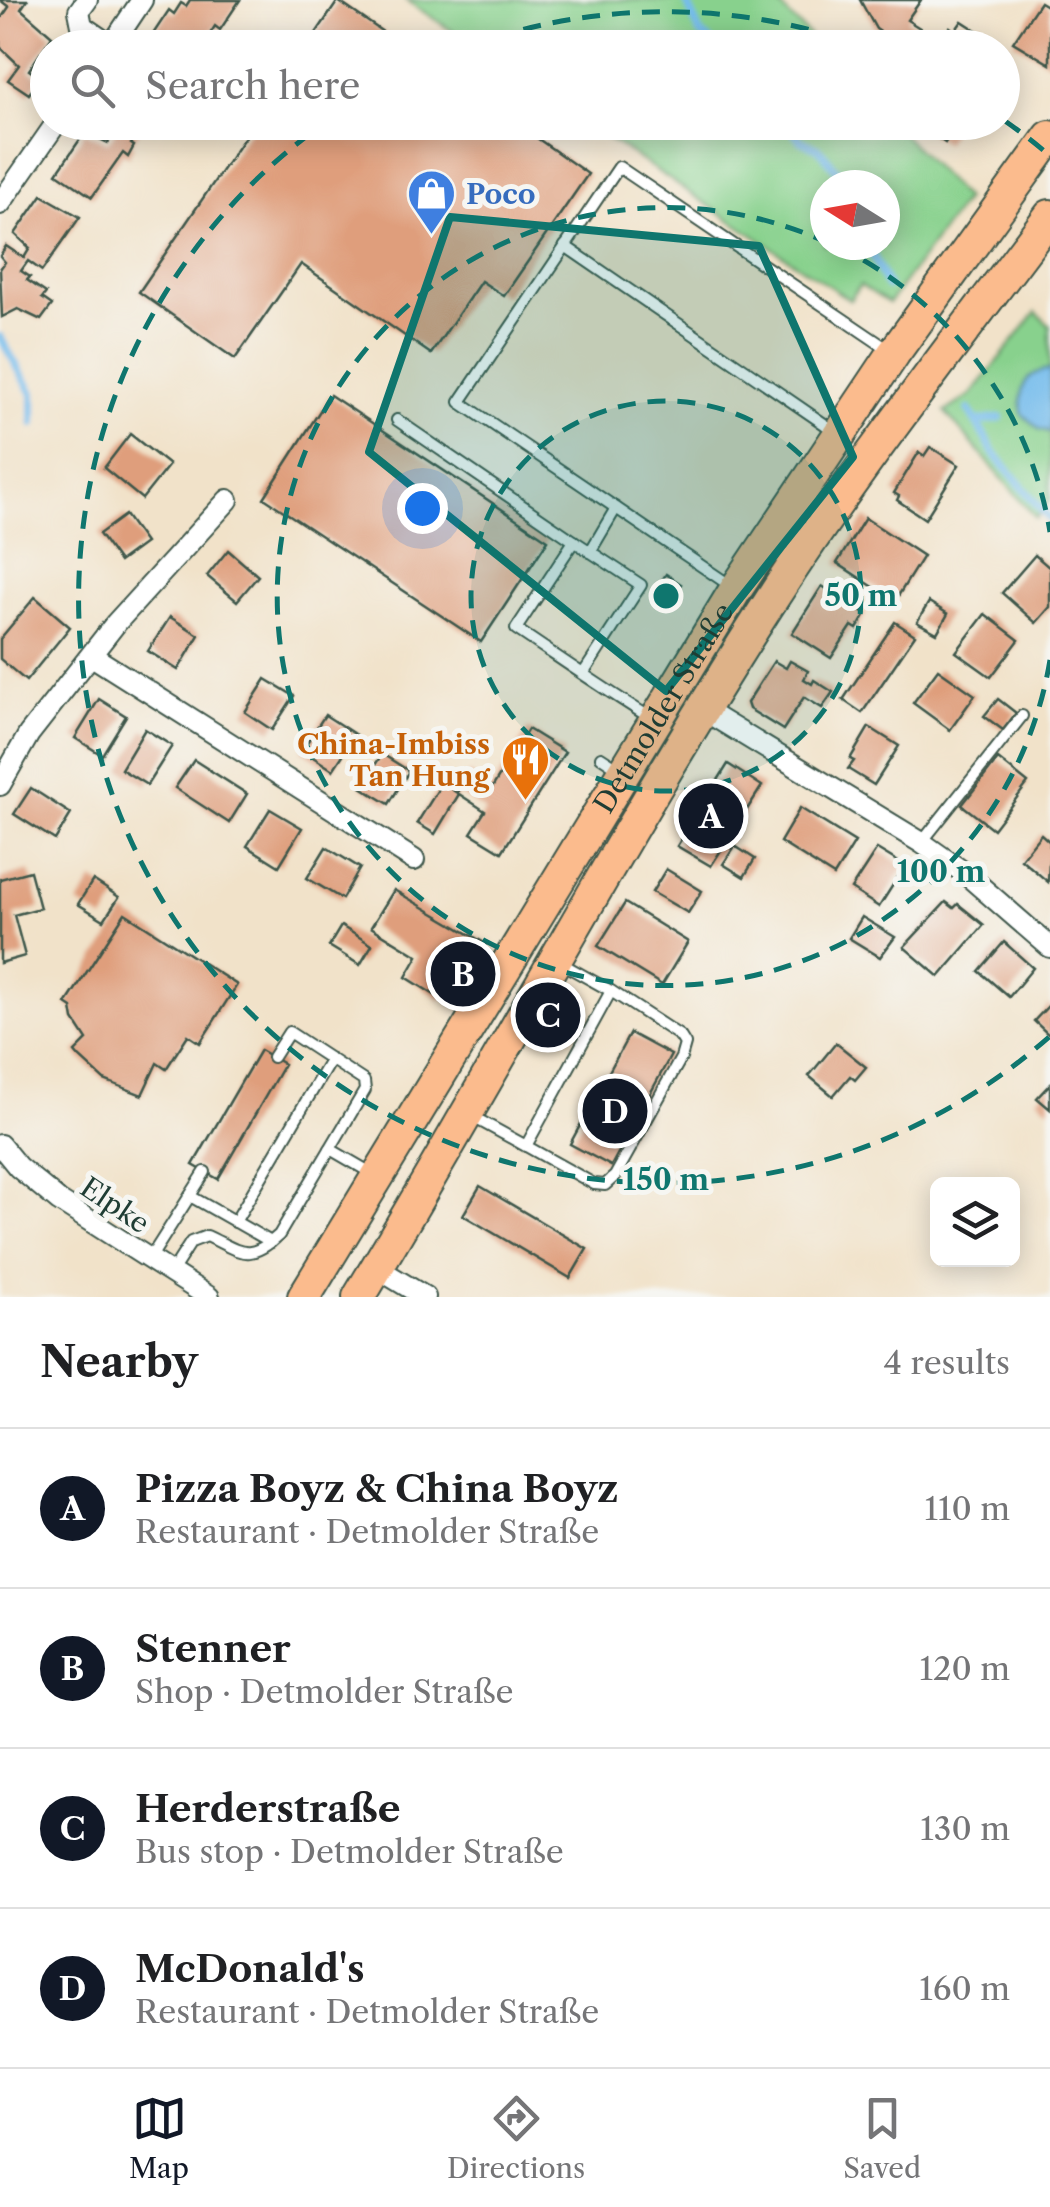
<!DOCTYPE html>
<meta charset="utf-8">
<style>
:root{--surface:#fff;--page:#f2f2f2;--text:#202124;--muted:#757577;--line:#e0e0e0;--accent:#111827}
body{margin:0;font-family:"Libre Caslon Text",serif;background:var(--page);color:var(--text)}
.controls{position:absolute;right:30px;bottom:30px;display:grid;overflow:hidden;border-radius:15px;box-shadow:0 5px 25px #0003}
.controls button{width:90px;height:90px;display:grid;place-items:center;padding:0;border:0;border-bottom:2px solid var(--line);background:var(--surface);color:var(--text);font:50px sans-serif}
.compass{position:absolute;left:810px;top:170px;width:90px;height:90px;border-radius:50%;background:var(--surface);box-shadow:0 5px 25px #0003;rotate:281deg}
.you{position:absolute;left:422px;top:508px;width:35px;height:35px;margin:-25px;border:8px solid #fff;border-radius:50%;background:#1a73e8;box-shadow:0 0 0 15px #1a73e833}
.badge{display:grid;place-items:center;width:65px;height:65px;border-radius:50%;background:var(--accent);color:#fff;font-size:32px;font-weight:700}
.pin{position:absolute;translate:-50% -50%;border:5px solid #fff;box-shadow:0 2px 10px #0006}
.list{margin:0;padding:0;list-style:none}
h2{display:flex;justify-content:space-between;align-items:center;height:130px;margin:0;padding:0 40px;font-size:42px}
h2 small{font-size:32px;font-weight:400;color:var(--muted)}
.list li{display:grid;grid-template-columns:65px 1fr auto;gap:30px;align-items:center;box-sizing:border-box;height:160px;padding:0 40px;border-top:2px solid var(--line)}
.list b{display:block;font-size:38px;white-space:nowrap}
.list p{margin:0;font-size:32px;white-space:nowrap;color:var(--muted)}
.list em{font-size:32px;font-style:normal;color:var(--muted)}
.icon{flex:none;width:55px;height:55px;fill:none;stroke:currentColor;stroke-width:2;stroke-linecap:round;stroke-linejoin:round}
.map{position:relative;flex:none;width:1050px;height:1297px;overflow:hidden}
.search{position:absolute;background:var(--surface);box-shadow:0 5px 25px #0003;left:30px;right:30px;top:30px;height:110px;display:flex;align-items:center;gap:25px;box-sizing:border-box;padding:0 35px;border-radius:55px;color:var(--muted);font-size:38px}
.sheet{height:770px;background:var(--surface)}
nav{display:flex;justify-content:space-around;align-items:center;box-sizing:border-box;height:140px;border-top:2px solid var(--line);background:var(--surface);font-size:28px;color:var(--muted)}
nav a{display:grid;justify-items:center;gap:5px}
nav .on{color:var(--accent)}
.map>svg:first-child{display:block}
.green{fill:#88d18d;stroke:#548760;stroke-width:2.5;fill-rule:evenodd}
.water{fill:#74bcec;stroke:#4a7c90;stroke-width:2.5}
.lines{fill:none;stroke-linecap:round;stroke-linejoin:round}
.stream{stroke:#74bcec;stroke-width:8}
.building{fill:#df9e7c}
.lane-casing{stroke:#3e564a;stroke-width:14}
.street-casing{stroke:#3e564a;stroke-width:24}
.primary-casing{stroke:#3e564a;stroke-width:36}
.lane{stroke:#fff;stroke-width:10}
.street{stroke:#fff;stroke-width:20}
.primary{stroke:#fbbb8d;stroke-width:32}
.marked{fill:#0f766e;fill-opacity:0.2;stroke:#0f766e;stroke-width:8;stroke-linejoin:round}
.ring{fill:none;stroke:#0f766e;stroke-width:5;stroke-dasharray:18 12}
.labels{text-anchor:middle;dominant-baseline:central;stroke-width:10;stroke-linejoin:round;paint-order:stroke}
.shop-label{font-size:28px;font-weight:bold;fill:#366cbe;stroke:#f6f6f2;text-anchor:start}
.street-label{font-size:28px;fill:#1f3d34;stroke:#f6f6f2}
.food-label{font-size:28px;font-weight:bold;fill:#c56008;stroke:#f6f6f2;text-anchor:end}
.centre{fill:#0f766e;stroke:#f6f6f2;stroke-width:5}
.ring-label{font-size:30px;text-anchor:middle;font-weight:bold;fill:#0f766e;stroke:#f6f6f2;stroke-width:10;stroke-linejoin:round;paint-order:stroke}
</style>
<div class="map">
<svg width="1050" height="1297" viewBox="0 0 1050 1297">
<rect width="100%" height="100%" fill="#f6f6f2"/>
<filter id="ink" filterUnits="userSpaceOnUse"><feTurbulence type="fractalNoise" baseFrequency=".01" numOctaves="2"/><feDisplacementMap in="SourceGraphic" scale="20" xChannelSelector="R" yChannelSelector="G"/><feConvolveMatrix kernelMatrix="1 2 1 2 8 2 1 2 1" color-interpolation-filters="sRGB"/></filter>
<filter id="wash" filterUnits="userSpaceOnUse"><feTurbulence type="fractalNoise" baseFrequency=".0048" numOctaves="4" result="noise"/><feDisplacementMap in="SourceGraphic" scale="40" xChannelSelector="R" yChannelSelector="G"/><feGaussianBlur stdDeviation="2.25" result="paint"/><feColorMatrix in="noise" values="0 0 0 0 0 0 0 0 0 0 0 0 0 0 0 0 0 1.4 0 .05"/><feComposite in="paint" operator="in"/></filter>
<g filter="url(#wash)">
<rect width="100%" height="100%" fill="#f1e2c9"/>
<g class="green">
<polygon points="406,0 774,0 820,47 476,47"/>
<path d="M585 123H892L965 199 889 303 860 285 850 300ZM825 185H885V245H825Z"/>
<polygon points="1036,312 1050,326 1050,500 1036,518 945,412 971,395"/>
</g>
<path class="water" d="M1050 369V432L1039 429 1022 414C1019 389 1022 374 1050 369Z"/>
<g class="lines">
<g class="stream">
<polyline points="686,0 700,34 718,48"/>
<polyline points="787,122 801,141 818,148 849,185"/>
<polyline points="868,245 887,286"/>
<polyline points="0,337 33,394 33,423"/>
<polyline points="969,410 994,453 1050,520"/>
<polyline points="978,422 1000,418"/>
</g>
</g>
<g id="blocks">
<g class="building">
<polygon points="0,0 27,0 21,9 52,36 29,70 40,78 29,94 8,80 19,65 0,47 0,20 9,7"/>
<polygon points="190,0 240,0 220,30 215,26 201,48 151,48 158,37 153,34 169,10 174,14 181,3 186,6"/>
<polygon points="860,0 921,0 907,20 939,40 944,31 947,33 950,27 955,31 962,21 1004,48 888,48 892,40 876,29"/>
<polygon points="338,1 406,48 306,48"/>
<polygon points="1040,2 1050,8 1050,64 1013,42"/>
<polygon points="116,122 145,122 131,144 134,146 128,157 123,153 92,197 57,173 85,132 108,143 115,133 111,130"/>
<polygon points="255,122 514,122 588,174 504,296 481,281 431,354 301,264 235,359 139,292"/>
<polygon points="914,122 958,122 945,143"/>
<polygon points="42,195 80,217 42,271 28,261 21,271 30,277 27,280 46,293 42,298 52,305 41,320 18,309 2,317 0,269 5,262 0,256 6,246 24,258 30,248 15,234"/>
<polygon points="330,395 548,540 481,642 264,498"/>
<polygon points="130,434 169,465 142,499 104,468"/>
<polygon points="930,447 959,465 925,519 897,500 899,496 894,493 919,452 924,456"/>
<polygon points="125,515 145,543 119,562 99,534"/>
<polygon points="865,518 923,556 895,601 837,563"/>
<polygon points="228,550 258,576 237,601 207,576"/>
<polygon points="1035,555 1050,568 1050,607 1036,623 1002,593"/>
<polygon points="666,574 681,584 670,599 656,590"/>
<polygon points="822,586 866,614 857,629 852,626 831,658 792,633"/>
<polygon points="35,597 70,627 26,681 0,659 0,639"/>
<polygon points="929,602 948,614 937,633 917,622"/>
<polygon points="985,614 1019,640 991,677 956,652"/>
<polygon points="170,617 199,635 178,670 148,651"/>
<polygon points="895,622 915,635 862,713 843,700"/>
<polygon points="774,661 786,668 790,661 808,671 804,679 812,684 814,680 833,692 822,708 804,697 783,730 749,709 747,703"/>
<polygon points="938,669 975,695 950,730 913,703"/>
<polygon points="266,679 294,696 272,730 245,712"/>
<polygon points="99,699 126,716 102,755 75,738"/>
<polygon points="998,699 1016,713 1003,730 984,716"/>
<polygon points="325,715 356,735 333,770 302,750"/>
<polygon points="869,727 899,746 874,785 848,769 854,761 850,759"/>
<polygon points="145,729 172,746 147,785 121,769"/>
<polygon points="528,729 565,752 502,852 471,833 485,811 459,794 435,834 417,823 442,783 457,793 469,773 492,788"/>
<polygon points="382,754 409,771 389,804 361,787"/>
<polygon points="998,759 1028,783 993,829 962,805"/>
<polygon points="194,760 247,794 229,823 175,788"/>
<polygon points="728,764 762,786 711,866 677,846"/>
<polygon points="31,788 71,814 55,840 14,814"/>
<polygon points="800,808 855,842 834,876 780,842"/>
<polygon points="270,809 302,828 279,866 247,846"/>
<polygon points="1041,834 1050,842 1048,882 1021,859"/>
<polygon points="735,846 755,859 744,877 723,864"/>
<polygon points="326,847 360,868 342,899 307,878"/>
<polygon points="877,849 905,866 879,907 851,889"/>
<polygon points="666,869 702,891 688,913 652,892"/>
<polygon points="30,871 40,908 14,915 25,956 0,963 0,879"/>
<polygon points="93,880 119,897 104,920 78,904"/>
<polygon points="394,890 486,944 464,981 455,975 441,999 406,977 418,956 371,927"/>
<polygon points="946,902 954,908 958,904 984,925 939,977 904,947"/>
<polygon points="625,903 688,942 662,985 598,946"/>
<polygon points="125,913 237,985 200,1043 188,1035 166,1069 157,1063 142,1095 104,1080 79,1057 75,1052 87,1040 74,1020 72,1008 66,1004"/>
<polygon points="862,917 895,937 880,957 849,938"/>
<polygon points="341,926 372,945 360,965 329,946"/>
<polygon points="1004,942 1033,968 1009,997 979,971"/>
<polygon points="1050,1004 1050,1036 1034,1021"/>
<polygon points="630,1033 671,1055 611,1166 570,1144"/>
<polygon points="836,1043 866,1067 855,1080 850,1076 833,1096 809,1076"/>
<polygon points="260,1050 284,1064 218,1179 193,1165"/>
<polygon points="1050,1084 1050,1109 1037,1098"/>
<polygon points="480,1186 587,1249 570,1278 463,1215"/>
</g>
</g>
</g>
<g filter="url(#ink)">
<use href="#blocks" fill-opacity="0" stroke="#3e564a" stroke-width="2.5"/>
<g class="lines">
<defs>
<g id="lane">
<polyline points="565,246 836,432"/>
<polyline points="397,420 574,541"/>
<polyline points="590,552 616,508"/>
<polyline points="731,586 460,402 619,167 889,350"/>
<path d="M583 674 641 585 574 541 516 629C561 659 605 690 651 718"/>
<polyline points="601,757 621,770"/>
<polyline points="922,842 1022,716"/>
<polyline points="473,1117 526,1146 611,991 559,962"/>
<polyline points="526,1146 594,1184 605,1185 615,1176 681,1058 685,1044 680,1036 611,991"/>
<polyline points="330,1149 373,1174"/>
<polyline points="190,1196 271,1242"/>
<polyline points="235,1222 331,1059"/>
<polyline points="149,1260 205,1172"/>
<path d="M171 1273 191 1242 207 1236C241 1252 248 1263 279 1235L365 1090 364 1081 289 1032 273 1057"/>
</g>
<g id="street">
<polyline points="87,0 79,11 82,26 111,46"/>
<polyline points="110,48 142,0"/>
<polyline points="0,204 57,122"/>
<polyline points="92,656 414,860"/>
<polyline points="702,709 922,843 966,874 1050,947"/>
<polyline points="0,785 29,734 116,623 228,500"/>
<polyline points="0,1145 18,1167 59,1201 209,1297"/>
<polyline points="377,1268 425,1297"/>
</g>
<g id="primary">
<path id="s1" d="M304 1297 736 589 894 353 1050 137"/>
<path d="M359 1297C493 1075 615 846 754 627 844 484 949 351 1050 216"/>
</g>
</defs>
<use href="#lane" class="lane-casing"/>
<use href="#street" class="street-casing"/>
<use href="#primary" class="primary-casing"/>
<use href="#lane" class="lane"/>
<use href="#street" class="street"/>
<use href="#primary" class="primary"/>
</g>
</g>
<path class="marked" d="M450 217 759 246 853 457 666 691 369 452Z"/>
<circle cx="666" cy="596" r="195" fill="#0f766e" fill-opacity=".12"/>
<g class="ring">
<circle cx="666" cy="596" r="195"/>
<path d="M1050 660A389 389 0 1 1 824 241M837 246A389 389 0 0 1 1050 532"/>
<path d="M1049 1037A584 584 0 1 1 323 124M466 47A584 584 0 0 1 866 47M1005 121A584 584 0 0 1 1049 155"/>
</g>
<defs>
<symbol id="shop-pin" viewBox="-11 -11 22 30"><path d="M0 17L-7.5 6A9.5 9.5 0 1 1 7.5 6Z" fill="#3f7fe0" stroke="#f6f6f2"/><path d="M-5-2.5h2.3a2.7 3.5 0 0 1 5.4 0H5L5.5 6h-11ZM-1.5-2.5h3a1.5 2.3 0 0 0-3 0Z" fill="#fff"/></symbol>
<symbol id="restaurant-pin" viewBox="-11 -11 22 30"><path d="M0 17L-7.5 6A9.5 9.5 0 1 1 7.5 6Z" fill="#e8710a" stroke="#f6f6f2"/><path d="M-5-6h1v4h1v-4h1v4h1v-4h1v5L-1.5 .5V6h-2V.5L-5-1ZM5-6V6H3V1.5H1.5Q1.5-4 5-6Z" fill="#fff"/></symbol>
</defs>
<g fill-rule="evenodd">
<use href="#shop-pin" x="404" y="166" width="55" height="75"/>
<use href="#restaurant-pin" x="498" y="732" width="55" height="75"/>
</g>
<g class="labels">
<g class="shop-label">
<text x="466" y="194">Poco</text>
</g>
<g class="street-label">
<text stroke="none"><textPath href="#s1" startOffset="690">Detmolder Straße</textPath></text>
<text transform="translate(115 1205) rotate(34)">Elpke</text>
</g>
<g class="food-label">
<text x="490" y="744">China-Imbiss<tspan x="490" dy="32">Tan Hung</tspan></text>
</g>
</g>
<circle cx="666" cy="596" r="15" class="centre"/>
<g class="ring-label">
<text x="861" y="606">50 m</text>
<text x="941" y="882">100 m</text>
<text x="666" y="1190">150 m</text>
</g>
</svg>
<div class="controls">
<button><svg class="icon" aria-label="layers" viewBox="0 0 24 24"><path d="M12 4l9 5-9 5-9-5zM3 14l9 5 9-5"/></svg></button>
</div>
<svg class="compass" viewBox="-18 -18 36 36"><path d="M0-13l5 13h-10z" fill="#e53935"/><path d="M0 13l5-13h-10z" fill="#757577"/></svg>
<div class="you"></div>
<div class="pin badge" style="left:711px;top:816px">A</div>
<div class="pin badge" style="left:463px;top:974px">B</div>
<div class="pin badge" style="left:548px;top:1015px">C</div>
<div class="pin badge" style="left:615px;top:1111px">D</div>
<div class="search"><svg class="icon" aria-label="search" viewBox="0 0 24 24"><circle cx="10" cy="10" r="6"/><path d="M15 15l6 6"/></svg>Search here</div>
</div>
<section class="sheet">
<h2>Nearby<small>4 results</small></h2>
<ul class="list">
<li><span class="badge">A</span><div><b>Pizza Boyz &amp; China Boyz</b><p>Restaurant · Detmolder Straße</p></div><em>110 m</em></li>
<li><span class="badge">B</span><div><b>Stenner</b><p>Shop · Detmolder Straße</p></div><em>120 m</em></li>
<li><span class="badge">C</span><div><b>Herderstraße</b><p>Bus stop · Detmolder Straße</p></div><em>130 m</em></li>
<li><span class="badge">D</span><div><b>McDonald's</b><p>Restaurant · Detmolder Straße</p></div><em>160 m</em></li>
</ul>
</section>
<nav>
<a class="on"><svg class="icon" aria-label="map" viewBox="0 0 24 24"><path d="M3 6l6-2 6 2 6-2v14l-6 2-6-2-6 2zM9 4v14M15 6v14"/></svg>Map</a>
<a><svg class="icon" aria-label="directions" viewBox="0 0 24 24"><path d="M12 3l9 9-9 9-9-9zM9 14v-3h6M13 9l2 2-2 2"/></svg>Directions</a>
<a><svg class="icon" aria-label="saved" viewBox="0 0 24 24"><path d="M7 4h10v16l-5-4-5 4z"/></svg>Saved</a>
</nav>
